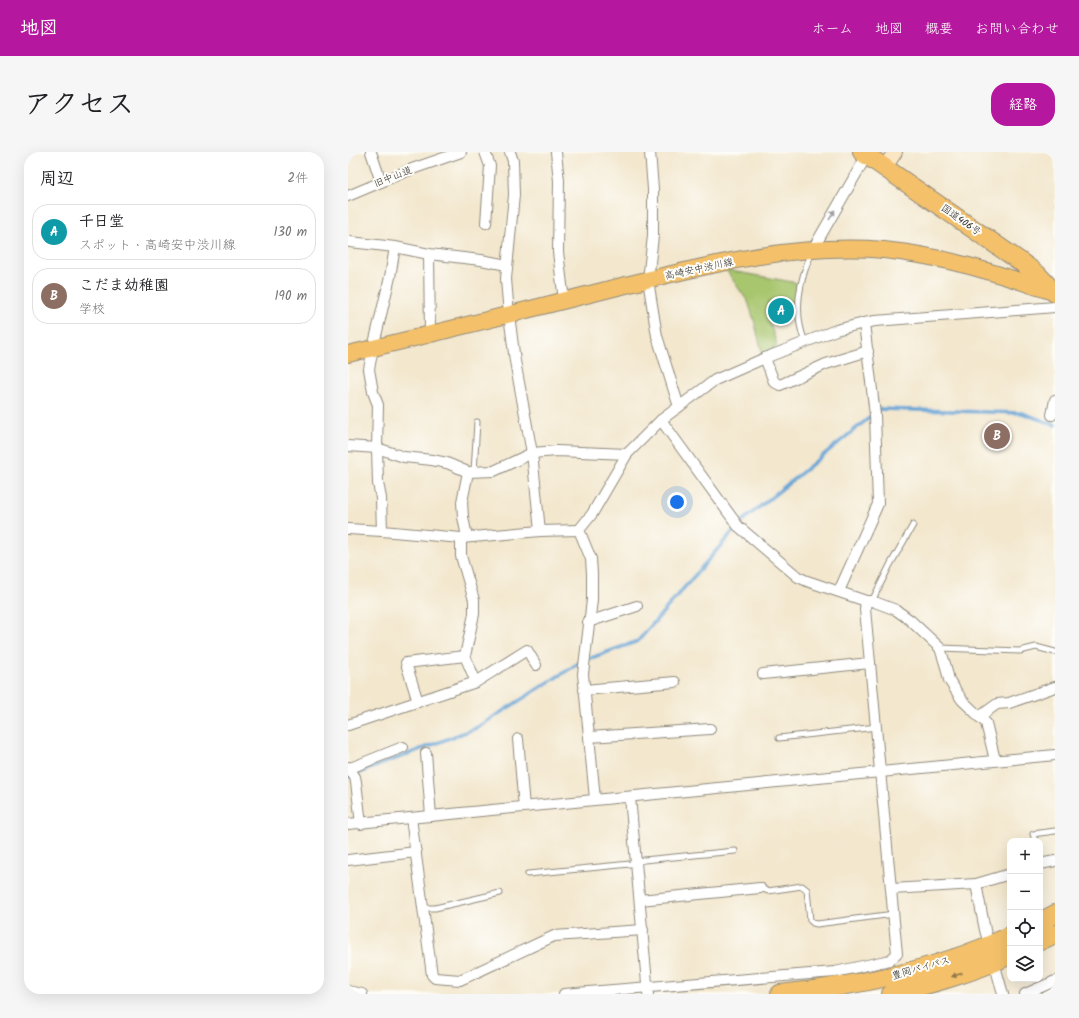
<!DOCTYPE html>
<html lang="ja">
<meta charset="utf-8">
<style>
:root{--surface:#fff;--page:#f6f6f6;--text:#202124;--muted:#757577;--line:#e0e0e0;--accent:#b5179e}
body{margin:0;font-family:Kalam,"Klee One",sans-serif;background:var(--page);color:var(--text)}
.controls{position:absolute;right:12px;bottom:12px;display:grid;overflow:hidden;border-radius:8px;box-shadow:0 4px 16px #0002}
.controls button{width:36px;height:36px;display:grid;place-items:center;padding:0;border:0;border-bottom:1px solid var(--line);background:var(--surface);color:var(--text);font:20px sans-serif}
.you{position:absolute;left:329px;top:350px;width:14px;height:14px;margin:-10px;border:3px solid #fff;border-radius:50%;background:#1a73e8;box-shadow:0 0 0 6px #1a73e833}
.badge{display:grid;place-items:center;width:26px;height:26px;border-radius:50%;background:var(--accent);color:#fff;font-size:13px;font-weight:700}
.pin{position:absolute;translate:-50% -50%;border:2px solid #fff;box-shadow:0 1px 4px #0006}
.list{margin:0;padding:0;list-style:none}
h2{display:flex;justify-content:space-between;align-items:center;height:52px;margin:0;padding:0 16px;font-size:17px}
h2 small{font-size:13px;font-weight:400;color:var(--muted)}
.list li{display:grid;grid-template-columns:26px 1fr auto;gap:12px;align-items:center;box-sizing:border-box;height:56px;margin:0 8px 8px;padding:0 8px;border:1px solid var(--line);border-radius:16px}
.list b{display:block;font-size:15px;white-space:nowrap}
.list p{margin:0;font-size:13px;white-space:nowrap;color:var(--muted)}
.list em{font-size:13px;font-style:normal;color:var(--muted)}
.icon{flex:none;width:22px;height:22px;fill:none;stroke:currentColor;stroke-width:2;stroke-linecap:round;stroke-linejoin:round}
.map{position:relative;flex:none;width:707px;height:842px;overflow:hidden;border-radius:16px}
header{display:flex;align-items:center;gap:24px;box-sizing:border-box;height:56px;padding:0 20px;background:var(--accent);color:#fff}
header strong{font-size:19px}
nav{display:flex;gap:22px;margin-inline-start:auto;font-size:14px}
.intro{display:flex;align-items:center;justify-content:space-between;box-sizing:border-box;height:96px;padding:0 24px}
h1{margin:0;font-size:28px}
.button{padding:10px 18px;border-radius:16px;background:var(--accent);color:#fff;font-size:14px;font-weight:700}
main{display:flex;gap:24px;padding:0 24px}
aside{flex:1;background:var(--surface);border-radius:16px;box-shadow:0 4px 16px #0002}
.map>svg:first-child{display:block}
.green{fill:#a8c66e;stroke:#6a784c}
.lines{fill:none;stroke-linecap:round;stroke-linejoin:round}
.stream{stroke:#62a2d5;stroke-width:3.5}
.building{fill:#e7a98b}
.lane-casing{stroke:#8f897c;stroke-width:7}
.street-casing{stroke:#8f897c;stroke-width:12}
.secondary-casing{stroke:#8f897c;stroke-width:16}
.primary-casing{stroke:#8f897c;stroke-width:18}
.highway-casing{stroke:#8f897c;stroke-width:20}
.lane{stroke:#fff;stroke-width:5}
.street{stroke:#fff;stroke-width:10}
.secondary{stroke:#fbe6c3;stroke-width:14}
.primary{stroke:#f4c16a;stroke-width:16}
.highway{stroke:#f4c16a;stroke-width:18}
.oneway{fill:#a0a0a0}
.oneway2{fill:#90764a}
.labels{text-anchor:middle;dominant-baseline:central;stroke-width:4;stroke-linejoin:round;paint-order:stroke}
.street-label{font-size:10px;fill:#2b2b2b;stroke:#fdfcf7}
</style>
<header>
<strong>地図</strong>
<nav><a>ホーム</a><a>地図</a><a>概要</a><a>お問い合わせ</a></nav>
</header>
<div class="intro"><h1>アクセス</h1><a class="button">経路</a></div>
<main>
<aside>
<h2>周辺<small>2件</small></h2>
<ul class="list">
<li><span class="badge" style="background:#0f9aa8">A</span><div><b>千日堂</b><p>スポット · 高崎安中渋川線</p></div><em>130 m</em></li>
<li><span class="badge" style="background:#8d6e63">B</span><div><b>こだま幼稚園</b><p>学校</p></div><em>190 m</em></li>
</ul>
</aside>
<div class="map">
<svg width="707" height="842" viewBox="0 0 707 842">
<rect width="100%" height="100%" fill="#fdfcf7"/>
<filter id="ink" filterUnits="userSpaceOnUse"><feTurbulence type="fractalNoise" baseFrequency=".025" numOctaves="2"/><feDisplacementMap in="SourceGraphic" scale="8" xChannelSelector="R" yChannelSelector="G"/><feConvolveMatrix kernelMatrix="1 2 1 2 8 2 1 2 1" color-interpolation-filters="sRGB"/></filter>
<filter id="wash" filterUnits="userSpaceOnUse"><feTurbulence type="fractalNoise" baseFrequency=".012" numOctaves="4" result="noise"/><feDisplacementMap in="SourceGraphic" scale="16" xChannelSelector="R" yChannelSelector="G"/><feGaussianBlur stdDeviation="0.9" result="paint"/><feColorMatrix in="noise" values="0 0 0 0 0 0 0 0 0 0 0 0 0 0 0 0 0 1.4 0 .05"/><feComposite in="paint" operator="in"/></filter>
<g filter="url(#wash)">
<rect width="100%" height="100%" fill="#f3e7cd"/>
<polygon class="green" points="378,118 450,131 449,150 420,150 420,166 429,192 427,196 414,201 406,168 400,150"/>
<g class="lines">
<g class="stream">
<polyline points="393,370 532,257 674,261 707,273"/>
<polyline points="0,625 128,576 231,511 243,506 290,489 387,377"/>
</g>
</g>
<g id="blocks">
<polygon class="building" points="421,151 435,151 435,154 445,154 445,164 421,165"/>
</g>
</g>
<g filter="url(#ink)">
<use href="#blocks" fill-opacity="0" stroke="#8f897c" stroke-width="1"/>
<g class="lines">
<defs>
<g id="lane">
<path d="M457 190C445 161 451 128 464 100"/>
<polyline points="126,320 129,270"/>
<polyline points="524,449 542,413 565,373"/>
<polyline points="592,496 672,499 688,495 707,500"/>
<polyline points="431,586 529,575"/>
<polyline points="687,689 685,682 707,679"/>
<polyline points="180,722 282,712 296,708 387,699"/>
<polyline points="412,736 420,739 454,734 459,738 462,768 465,771 469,772 546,762"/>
<polyline points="76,756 87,756 152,741"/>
</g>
<g id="street">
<polyline points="23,0 33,30"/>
<polyline points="137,0 142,14 138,71"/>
<polyline points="162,0 165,9 166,43 158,127 161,163 167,209 184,301 192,379"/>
<polyline points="208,0 211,29 210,100 216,149"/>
<polyline points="302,0 305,37 305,84 300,128 309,184 331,255"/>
<polyline points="0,44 64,17 113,0"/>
<polyline points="0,89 2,90 47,95 81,102 133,108 159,113"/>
<polyline points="465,97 519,3"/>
<polyline points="81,102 82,182"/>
<polyline points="417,206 426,230 432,233 478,212 520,199"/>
<polyline points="704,263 707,248"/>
<polyline points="313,268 390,374 450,425 459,429 518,449 524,449 548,458 562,468 592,496 598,515 601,528 614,548 638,571 647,608"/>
<polyline points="0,294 29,296 56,305 84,308 99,311 120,320 146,319 184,301 209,299 279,302"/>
<polyline points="0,377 34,379 113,386 192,379 231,378"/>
<polyline points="34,379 33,346 30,331 29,296 30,253 25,240 21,217 25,196 42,125 47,95"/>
<polyline points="119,385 115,365 114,350 120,320"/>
<polyline points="491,439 530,352 527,263 516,171"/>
<polyline points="240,470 289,454"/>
<polyline points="415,522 522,511"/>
<polyline points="128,530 179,498 188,513"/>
<polyline points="236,538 327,530"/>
<polyline points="70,550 58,511 117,504"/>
<polyline points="631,565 649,552 661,551 707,535"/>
<polyline points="0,573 128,530 117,504 126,462 126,448 113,404 113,386"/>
<polyline points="241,585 362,577"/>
<polyline points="170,587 176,655"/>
<polyline points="78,601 83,664"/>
<polyline points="0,615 7,625 8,630 13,672"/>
<polyline points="0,617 55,595"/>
<polyline points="282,645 300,842"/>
<polyline points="247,647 235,522 244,448 244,422 243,407 231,378 244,362 279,302 313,268 367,228 417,206 488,178 516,171 527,169 707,155"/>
<polyline points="63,666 84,823 87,826 112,828 206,784 295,778"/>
<polyline points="0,672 707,603"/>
<polyline points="0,708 68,700"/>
<polyline points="692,712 707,709"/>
<polyline points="628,732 637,778 655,842"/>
<polyline points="544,737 628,732 662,722"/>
<polyline points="292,748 412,736"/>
<polyline points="0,839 14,842"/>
<polyline points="216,842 487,820 542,808 549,802 517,457 518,449"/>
<polyline points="677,842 707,829"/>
</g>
<polyline id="secondary" points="537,15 547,0"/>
<path id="primary" d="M0 202C84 182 167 161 250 140 341 117 442 90 536 98 596 104 648 121 705 140"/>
<g id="highway">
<polyline points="514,0 673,110 689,122 707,141"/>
<polyline points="692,770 707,762"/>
<polyline points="692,789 707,782"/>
<path d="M432 842C511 834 590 818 662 784"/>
<path d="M543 842C583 832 624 821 662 803"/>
</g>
</defs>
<use href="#lane" class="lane-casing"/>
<use href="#street" class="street-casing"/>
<use href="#secondary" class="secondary-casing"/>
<use href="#primary" class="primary-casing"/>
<use href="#highway" class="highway-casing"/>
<use href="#lane" class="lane"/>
<use href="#street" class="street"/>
<use href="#secondary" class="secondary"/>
<use href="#primary" class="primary"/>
<use href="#highway" class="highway"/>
</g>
<defs><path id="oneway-solid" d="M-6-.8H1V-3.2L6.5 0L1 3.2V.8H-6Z"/></defs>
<use class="oneway" href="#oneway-solid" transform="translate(484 63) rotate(-60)"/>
<use class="oneway2" href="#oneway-solid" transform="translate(609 823) rotate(161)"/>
</g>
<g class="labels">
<g class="street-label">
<text transform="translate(45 25) rotate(-22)">旧中山道</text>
<text transform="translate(613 68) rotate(35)">国道406号</text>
<text transform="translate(351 117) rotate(-12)">高崎安中渋川線</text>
<text transform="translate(573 816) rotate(-16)">豊岡バイパス</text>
</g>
</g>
</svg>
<div class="controls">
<button>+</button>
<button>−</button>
<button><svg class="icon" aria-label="locate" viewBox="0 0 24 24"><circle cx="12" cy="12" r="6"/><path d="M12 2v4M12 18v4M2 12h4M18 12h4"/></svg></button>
<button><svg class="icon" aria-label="layers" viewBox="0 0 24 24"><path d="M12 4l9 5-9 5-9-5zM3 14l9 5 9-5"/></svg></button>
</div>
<div class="you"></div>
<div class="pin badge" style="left:433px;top:159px;background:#0f9aa8">A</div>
<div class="pin badge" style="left:649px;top:284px;background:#8d6e63">B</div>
</div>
</main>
